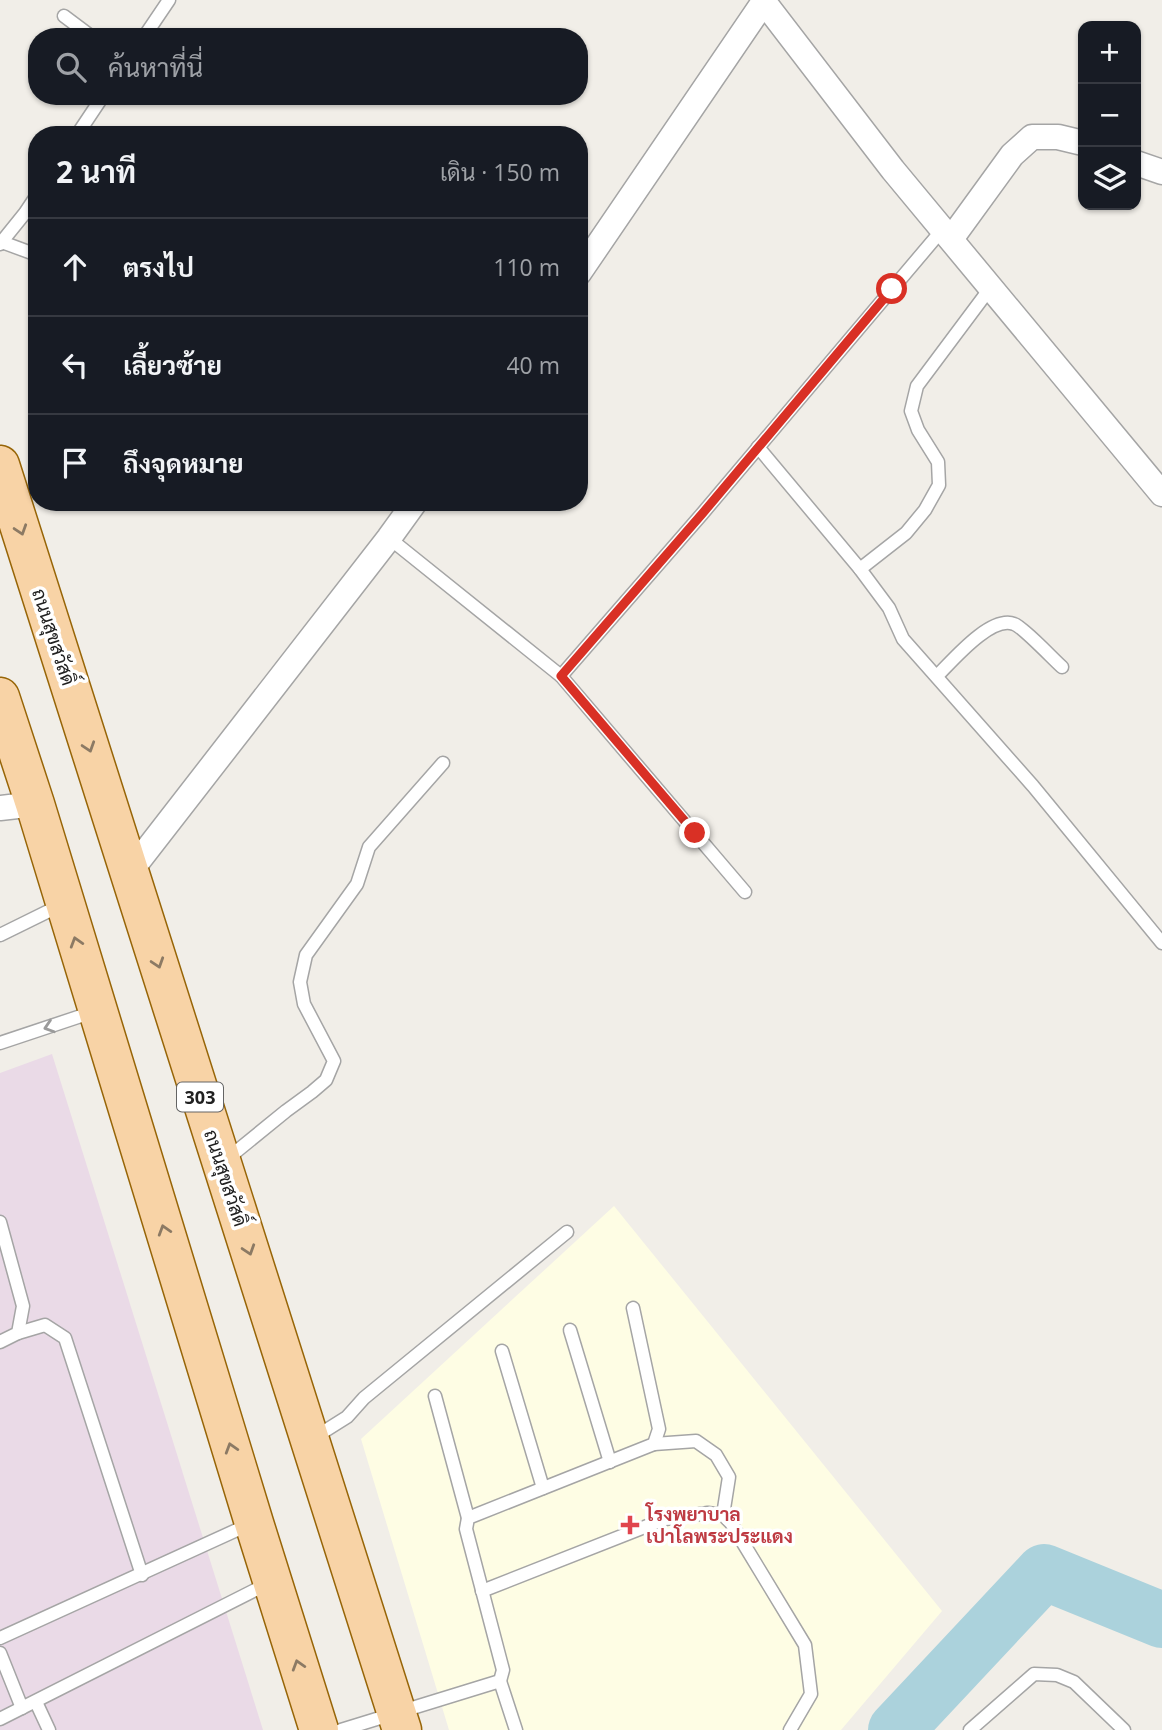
<!DOCTYPE html>
<html lang="th">
<meta charset="utf-8">
<style>
:root{--surface:#171b24;--page:#20242c;--text:#f1f3f6;--muted:#9ea1a6;--line:#363941}
body{margin:0;font-family:"Open Sans",Sarabun,sans-serif;background:var(--page);color:var(--text)}
.controls{position:absolute;right:21px;top:21px;display:grid;overflow:hidden;border-radius:14px;box-shadow:0 2px 5px #0004}
.controls button{width:63px;height:63px;display:grid;place-items:center;padding:0;border:0;border-bottom:2px solid var(--line);background:var(--surface);color:var(--text);font:35px sans-serif}
.stop{position:absolute;width:21px;height:21px;margin:-16px;border:5px solid #d93025;border-radius:50%;background:#fff}
.stop.end{background:#d93025;border-color:#fff;box-shadow:0 2px 7px #0008}
.list{margin:0;padding:0;list-style:none}
h2{display:flex;justify-content:space-between;align-items:center;height:91px;margin:0;padding:0 28px;font-size:30px}
h2 small{font-size:23px;font-weight:400;color:var(--muted)}
.list li{display:grid;grid-template-columns:46px 1fr auto;gap:21px;align-items:center;box-sizing:border-box;height:98px;padding:0 28px;border-top:2px solid var(--line)}
.list b{display:block;font-size:26px;white-space:nowrap}
.list em{font-size:23px;font-style:normal;color:var(--muted)}
.icon{flex:none;width:38px;height:38px;fill:none;stroke:currentColor;stroke-width:2;stroke-linecap:round;stroke-linejoin:round}
.map{position:relative;flex:none;width:1162px;height:1730px;overflow:hidden}
.search{position:absolute;background:var(--surface);box-shadow:0 2px 5px #0004;left:28px;top:28px;width:560px;height:77px;display:flex;align-items:center;gap:18px;box-sizing:border-box;padding:0 24px;border-radius:28px;color:var(--muted);font-size:26px}
.panel{position:absolute;background:var(--surface);box-shadow:0 2px 5px #0004;left:28px;top:126px;width:560px;height:385px;border-radius:28px}
.map>svg:first-child{display:block}
.industrial{fill:#eadae7}
.education{fill:#fefde4}
.lines{fill:none;stroke-linecap:round;stroke-linejoin:round}
.river{stroke:#abd2dc;stroke-width:56}
.lane-casing{stroke:#a5a5a5;stroke-width:15}
.street-casing{stroke:#a5a5a5;stroke-width:27}
.primary-casing{stroke:#976507;stroke-width:41}
.lane{stroke:#fff;stroke-width:12}
.street{stroke:#fff;stroke-width:24}
.primary{stroke:#f8d3a6;stroke-width:38}
.oneway{stroke:#8c7a64}
.oneway2{stroke:#9b9b9b}
.route{stroke:#d93025;stroke-width:9}
.health-dot{fill:#e0444e;stroke:#fff;stroke-width:2.5}
.labels{text-anchor:middle;dominant-baseline:central;stroke-width:7;stroke-linejoin:round;paint-order:stroke}
.shield{fill:#fff;stroke:#646464;stroke-width:2}
.shield-label{font-size:18px;font-weight:bold;fill:#212121}
.street-label{font-size:19px;fill:#212121;stroke:#fff}
.health-label{font-size:19px;font-weight:bold;fill:#be3a42;stroke:#fff;text-anchor:start}
</style>
<div class="map">
<svg width="1162" height="1730" viewBox="0 0 1162 1730">
<rect width="100%" height="100%" fill="#f1eee8"/>
<polygon class="industrial" points="52,1054 263,1730 0,1730 0,1073"/>
<polygon class="education" points="614,1206 942,1611 841,1730 449,1730 361,1439"/>
<g class="lines">
<polyline class="river" points="896,1730 1044,1572 1162,1620"/>
<defs>
<g id="lane">
<polyline points="64,16 92,37"/>
<polyline points="144,37 169,0"/>
<polyline points="77,135 103,96"/>
<polyline points="2,242 37,255"/>
<polyline points="0,244 25,213 37,195"/>
<polyline points="758,447 860,569 889,608 903,639 1033,786 1162,943"/>
<polyline points="389,538 561,676 702,514 942,230"/>
<polyline points="860,569 906,533 925,510 939,485 938,462 918,430 911,411 917,386 991,287"/>
<polyline points="561,676 745,892"/>
<path d="M937 676C953 660 991 615 1014 624 1023 627 1053 659 1062 667"/>
<polyline points="0,935 63,904"/>
<polyline points="0,1043 93,1012"/>
<polyline points="227,1159 286,1111 312,1092 326,1080 334,1061 304,1004 300,982 306,955 357,884 369,847 443,763"/>
<polyline points="0,1222 23,1306 18,1333 0,1342"/>
<polyline points="570,1330 610,1462"/>
<polyline points="18,1333 45,1325 65,1338 142,1575"/>
<polyline points="502,1351 543,1488"/>
<polyline points="435,1396 468,1518"/>
<polyline points="312,1439 347,1417 364,1398 567,1232"/>
<polyline points="654,1444 696,1441 716,1455 729,1477 723,1515"/>
<polyline points="482,1591 665,1519 708,1513 723,1515 731,1523 805,1645 811,1694 790,1730"/>
<polyline points="0,1638 250,1524"/>
<polyline points="0,1653 22,1708"/>
<polyline points="500,1681 516,1730"/>
<polyline points="36,1702 49,1730"/>
<polyline points="0,1719 269,1583"/>
<polyline points="341,1730 500,1681 503,1670 466,1529 468,1518 654,1444 659,1429 633,1308"/>
<polyline points="970,1730 1034,1674 1057,1675 1074,1682 1124,1730"/>
</g>
<g id="street">
<polyline points="764,2 893,170 1162,494"/>
<polyline points="1136,163 1162,172"/>
<polyline points="951,239 1012,155 1032,137 1058,137 1083,143"/>
<polyline points="579,273 765,0"/>
<polyline points="0,808 35,804"/>
<polyline points="129,873 389,538 415,502"/>
</g>
<g id="primary">
<polyline points="0,465 402,1730"/>
<polyline points="0,697 35,804 254,1523 319,1730"/>
</g>
</defs>
<use href="#lane" class="lane-casing"/>
<use href="#street" class="street-casing"/>
<use href="#primary" class="primary-casing"/>
<use href="#lane" class="lane"/>
<use href="#street" class="street"/>
<use href="#primary" class="primary"/>
</g>
<defs><path id="oneway-chevron" d="M-2-3.5L2.5 0L-2 3.5" fill="none" stroke-width="1.6" stroke-linecap="round" stroke-linejoin="round" transform="scale(1.75)"/></defs>
<g class="oneway">
<use href="#oneway-chevron" transform="translate(21 530) rotate(72)"/>
<use href="#oneway-chevron" transform="translate(89 747) rotate(72)"/>
<use href="#oneway-chevron" transform="translate(76 942) rotate(-107)"/>
<use href="#oneway-chevron" transform="translate(158 963) rotate(72)"/>
<use href="#oneway-chevron" transform="translate(164 1230) rotate(-107)"/>
<use href="#oneway-chevron" transform="translate(249 1250) rotate(72)"/>
<use href="#oneway-chevron" transform="translate(231 1448) rotate(-107)"/>
<use href="#oneway-chevron" transform="translate(298 1665) rotate(-107)"/>
</g>
<use class="oneway2" href="#oneway-chevron" transform="translate(49 1027) rotate(162)"/>
<g class="lines">
<polyline class="route" points="695,833 561,676 702,514 892,289"/>
</g>
<path class="health-dot" d="M626.5 1514.5h7v7h7v7h-7v7h-7v-7h-7v-7h7z"/>
<g class="labels">
<rect class="shield" x="177" y="1082.5" width="46" height="29" rx="5"/>
<g class="shield-label">
<text x="200" y="1097">303</text>
</g>
<g class="street-label">
<text transform="translate(54 637) rotate(72)">ถนนสุขสวัสดิ์</text>
<text transform="translate(226 1178) rotate(72)">ถนนสุขสวัสดิ์</text>
</g>
<g class="health-label">
<text x="646" y="1514">โรงพยาบาล<tspan x="646" dy="22">เปาโลพระประแดง</tspan></text>
</g>
</g>
</svg>
<div class="controls">
<button>+</button>
<button>−</button>
<button><svg class="icon" aria-label="layers" viewBox="0 0 24 24"><path d="M12 4l9 5-9 5-9-5zM3 14l9 5 9-5"/></svg></button>
</div>
<div class="stop" style="left:892px;top:289px"></div>
<div class="stop end" style="left:695px;top:833px"></div>
<div class="search"><svg class="icon" aria-label="search" viewBox="0 0 24 24"><circle cx="10" cy="10" r="6"/><path d="M15 15l6 6"/></svg>ค้นหาที่นี่</div>
<section class="panel">
<h2>2 นาที<small>เดิน · 150 m</small></h2>
<ul class="list">
<li><svg class="icon" aria-label="ahead" viewBox="0 0 24 24"><path d="M12 20V5M6 11l6-6 6 6"/></svg><div><b>ตรงไป</b></div><em>110 m</em></li>
<li><svg class="icon" aria-label="left" viewBox="0 0 24 24"><path d="M17 20v-9H6M10 6l-5 5 5 5"/></svg><div><b>เลี้ยวซ้าย</b></div><em>40 m</em></li>
<li><svg class="icon" aria-label="arrive" viewBox="0 0 24 24"><path d="M6 21V4h12l-3 4 3 4H6"/></svg><div><b>ถึงจุดหมาย</b></div></li>
</ul>
</section>
</div>
